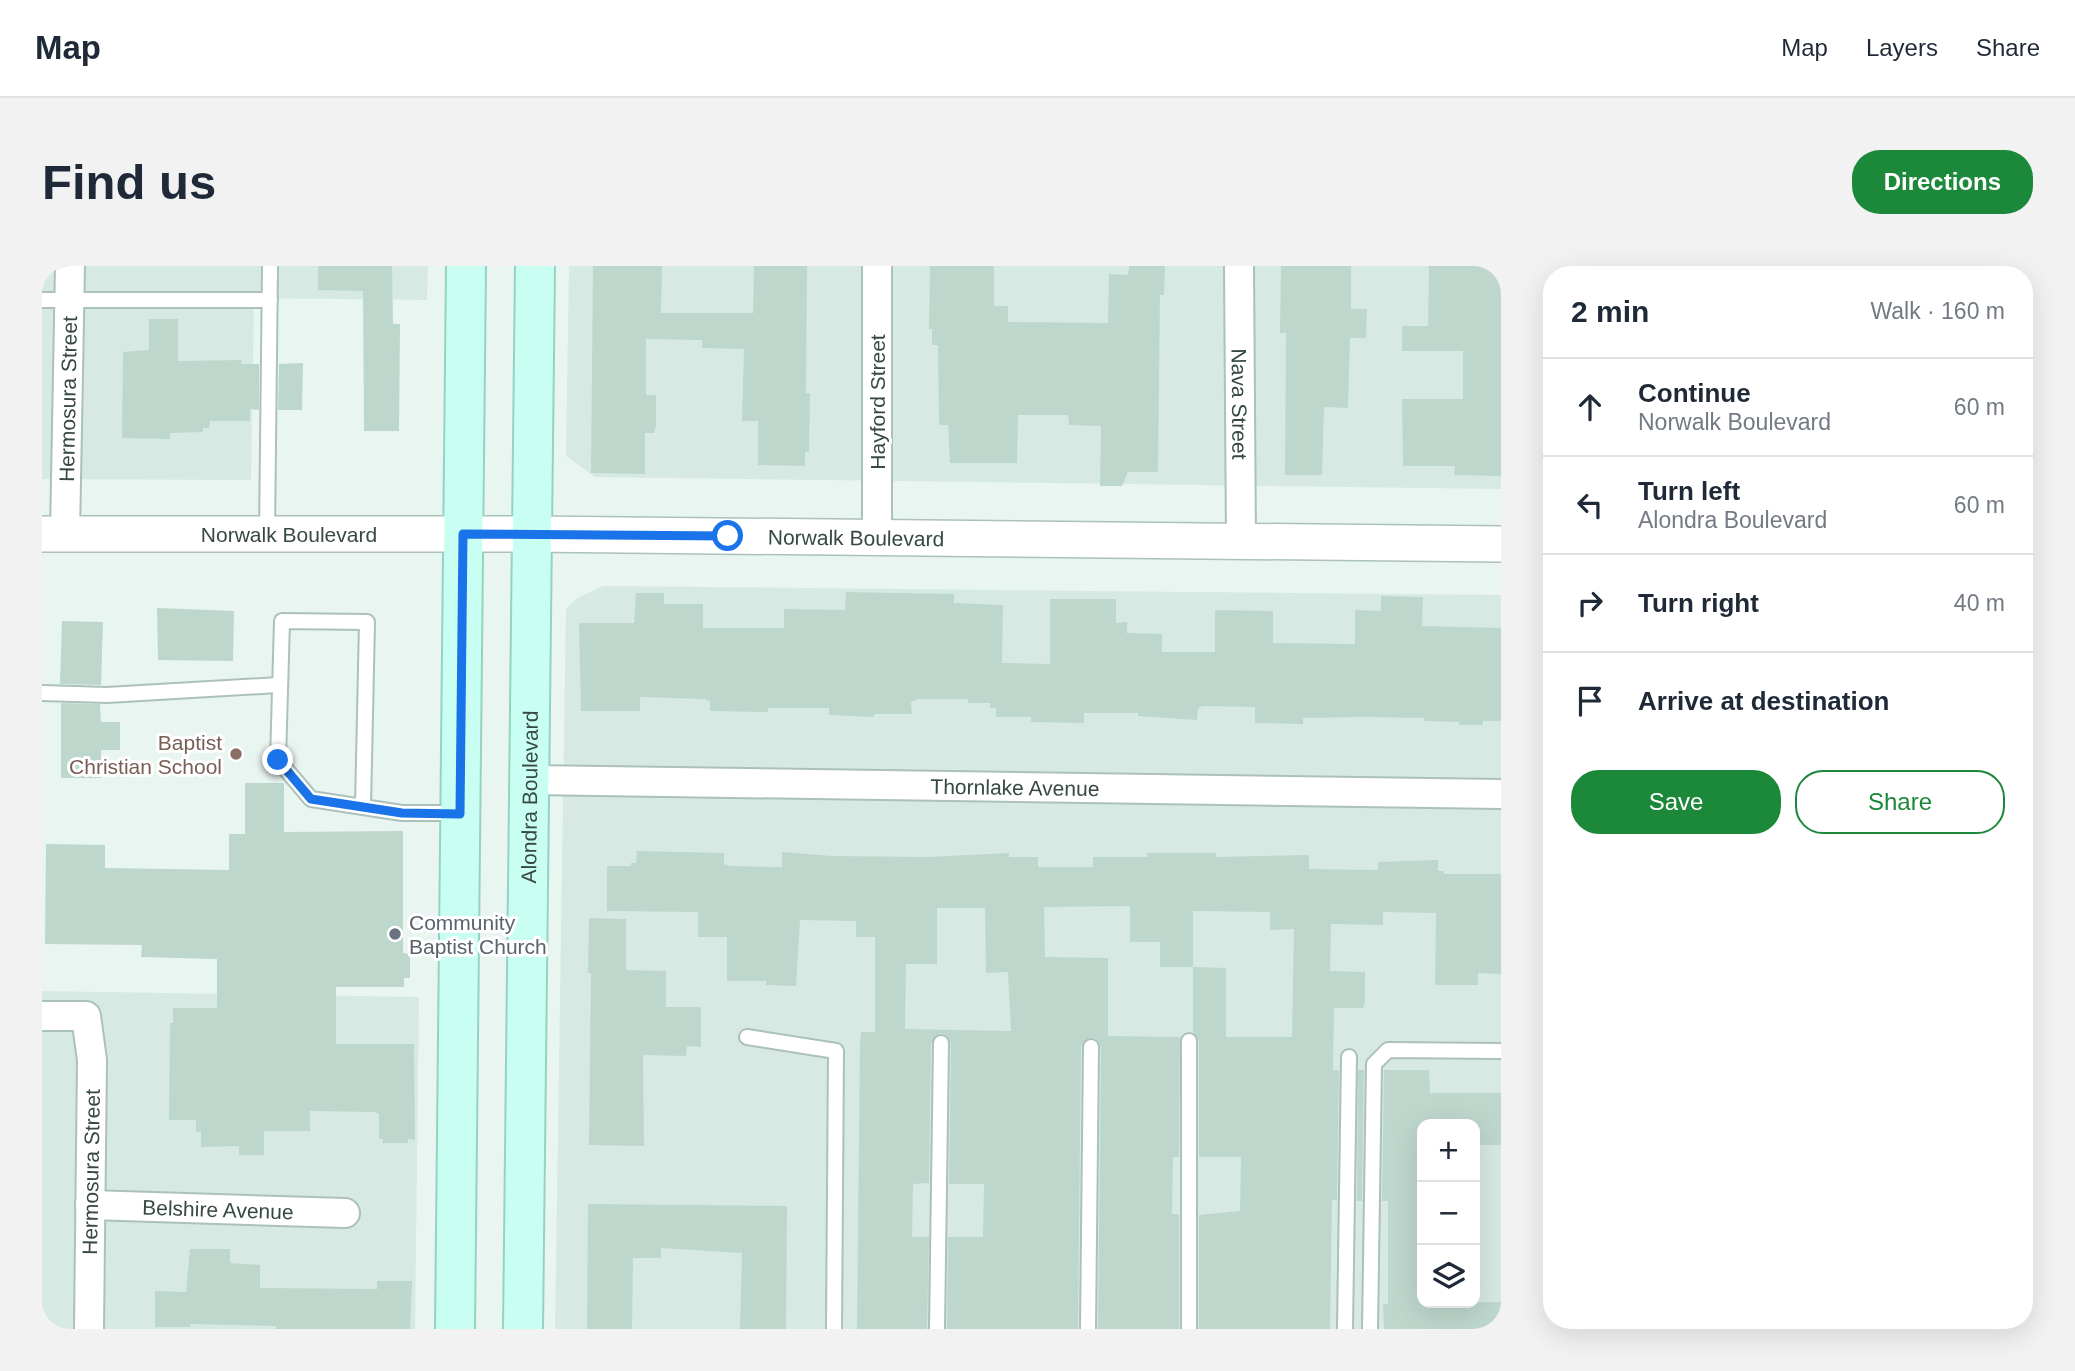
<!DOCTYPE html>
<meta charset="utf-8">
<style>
:root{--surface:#fff;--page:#f2f2f3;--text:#1f2937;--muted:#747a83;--line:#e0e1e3;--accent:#1c8839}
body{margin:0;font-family:Helvetica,sans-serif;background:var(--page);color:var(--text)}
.controls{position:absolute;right:21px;bottom:21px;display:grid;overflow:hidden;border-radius:14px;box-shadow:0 7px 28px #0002}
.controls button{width:63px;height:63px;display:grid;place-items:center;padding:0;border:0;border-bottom:2px solid var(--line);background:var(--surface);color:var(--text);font:35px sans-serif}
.stop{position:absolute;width:21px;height:21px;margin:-16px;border:5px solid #1a73e8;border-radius:50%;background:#fff}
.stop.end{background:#1a73e8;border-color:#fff;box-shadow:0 2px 7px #0008}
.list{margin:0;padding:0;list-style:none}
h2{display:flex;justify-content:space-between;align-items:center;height:91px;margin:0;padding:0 28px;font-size:30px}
h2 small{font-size:23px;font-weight:400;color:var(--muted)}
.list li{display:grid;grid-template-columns:46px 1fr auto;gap:21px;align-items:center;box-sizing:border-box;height:98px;padding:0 28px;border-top:2px solid var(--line)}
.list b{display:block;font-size:26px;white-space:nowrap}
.list p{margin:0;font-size:23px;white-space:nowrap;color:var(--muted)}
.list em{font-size:23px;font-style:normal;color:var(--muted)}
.actions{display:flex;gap:14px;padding:21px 28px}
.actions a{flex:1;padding:16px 0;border:2px solid var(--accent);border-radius:28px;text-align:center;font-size:24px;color:var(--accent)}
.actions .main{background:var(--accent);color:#fff}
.icon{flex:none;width:38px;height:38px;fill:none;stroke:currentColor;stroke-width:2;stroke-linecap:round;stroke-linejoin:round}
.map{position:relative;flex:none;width:1459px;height:1063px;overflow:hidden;border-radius:28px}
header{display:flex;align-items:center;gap:42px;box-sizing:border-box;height:98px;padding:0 35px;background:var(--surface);border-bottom:2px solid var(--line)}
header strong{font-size:33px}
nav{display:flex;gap:38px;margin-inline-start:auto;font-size:24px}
.intro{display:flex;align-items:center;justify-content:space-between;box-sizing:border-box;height:168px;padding:0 42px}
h1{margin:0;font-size:49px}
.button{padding:18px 32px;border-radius:28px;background:var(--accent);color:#fff;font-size:24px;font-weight:700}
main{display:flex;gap:42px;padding:0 42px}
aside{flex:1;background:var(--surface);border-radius:28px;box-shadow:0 7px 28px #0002}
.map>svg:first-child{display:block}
.residential{fill:#d7e9e3;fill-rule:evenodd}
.building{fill:#bed7cd;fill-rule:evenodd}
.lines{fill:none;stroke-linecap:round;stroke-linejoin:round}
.service-casing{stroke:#abc1b9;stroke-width:18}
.minor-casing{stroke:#abc1b9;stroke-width:32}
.tertiary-casing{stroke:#abc1b9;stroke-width:38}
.secondary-casing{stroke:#96d2c3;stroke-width:42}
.service{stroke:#fff;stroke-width:14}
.minor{stroke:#fff;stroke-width:28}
.tertiary{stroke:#fff;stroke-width:35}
.secondary{stroke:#c9fff2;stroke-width:38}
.route{stroke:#1a73e8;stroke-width:9}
.education-dot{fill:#8d6e63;stroke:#fff;stroke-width:2.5}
.worship-dot{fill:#6b7280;stroke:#fff;stroke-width:2.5}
.labels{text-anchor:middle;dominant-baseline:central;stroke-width:6;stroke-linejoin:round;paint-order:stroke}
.street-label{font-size:21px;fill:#374942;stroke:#fff}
.education-label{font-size:21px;fill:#785e54;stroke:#fff;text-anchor:end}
.worship-label{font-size:21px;fill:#5b616d;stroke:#fff;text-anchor:start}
</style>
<header>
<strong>Map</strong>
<nav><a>Map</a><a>Layers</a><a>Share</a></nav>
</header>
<div class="intro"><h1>Find us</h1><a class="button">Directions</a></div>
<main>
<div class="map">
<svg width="1459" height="1063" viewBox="0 0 1459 1063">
<rect width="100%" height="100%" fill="#e9f5f1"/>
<g class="residential">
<polygon points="0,0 386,0 385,34 212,32 209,214 0,213"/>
<polygon points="527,0 1459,0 1459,223 553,211 524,190"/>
<path d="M561 320 1459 329V1063H513L524 343 535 332ZM1380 858H1433V1037H1380Z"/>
<polygon points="0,725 377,731 373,1063 0,1063"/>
</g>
<g class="building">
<polygon points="276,0 350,0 351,58 358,58 357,165 322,165 321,25 276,24"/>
<polygon points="551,0 620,0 619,47 711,47 712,0 765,0 764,127 768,127 767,186 763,186 763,200 716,199 716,155 700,155 702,83 660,82 660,74 604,73 604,129 614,129 614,160 612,167 603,167 603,208 549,207"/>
<polygon points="888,0 952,0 952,40 966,40 966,56 1066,57 1067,8 1086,9 1087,0 1123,0 1122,29 1118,29 1116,206 1086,206 1080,220 1058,220 1059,160 1027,159 1026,149 976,149 975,197 908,197 906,159 897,159 896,79 890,79 890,63 887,63"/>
<polygon points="1239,0 1309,0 1309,43 1325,43 1324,72 1308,72 1306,142 1282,141 1280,209 1243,209 1244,67 1238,67"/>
<polygon points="1387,0 1459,0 1459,210 1412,209 1413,200 1361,200 1360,133 1421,133 1421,85 1360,85 1360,60 1386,60"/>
<polygon points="107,53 136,53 136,95 200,94 199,98 217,98 217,144 208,143 208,155 168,155 167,162 161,162 161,166 128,167 128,173 80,172 81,86 107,84"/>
<polygon points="261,97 260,144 236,144 237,98"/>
<polygon points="804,326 912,328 912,337 961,339 960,397 1008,398 1008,333 1074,333 1074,357 1085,356 1085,367 1120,368 1120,386 1173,386 1173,344 1231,345 1231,377 1313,378 1313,344 1339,345 1339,330 1381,331 1380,360 1459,362 1459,455 1441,455 1441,459 1417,459 1417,456 1382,455 1382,452 1323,451 1261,452 1261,458 1213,457 1213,441 1161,440 1156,442 1155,454 1096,450 1096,447 1042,447 1042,457 989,456 989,451 954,451 954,442 948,442 948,437 926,437 926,433 876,433 869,436 870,448 832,448 832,451 787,449 787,442 726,442 726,446 668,445 668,435 662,433 598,431 598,445 539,445 537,357 592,357 594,327 622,327 622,338 661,338 661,362 742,362 742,343 803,344"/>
<polygon points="115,342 192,345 191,395 116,394"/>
<polygon points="20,355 61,356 59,419 18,418"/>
<polygon points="19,437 58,438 59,456 78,456 78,484 59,484 59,512 19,512"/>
<polygon points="203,517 242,517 242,566 361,565 361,687 368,688 368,712 362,712 362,721 294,721 294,778 372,778 373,874 366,873 366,877 340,877 341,873 337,873 337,848 332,846 268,845 268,865 222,865 222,889 197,889 197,880 159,881 159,866 154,866 154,854 127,854 128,757 131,757 131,742 175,742 175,693 99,691 100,679 3,678 4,578 63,579 63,602 187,604 187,568 203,568"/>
<path d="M595 585 682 587V598L688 600 737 601H740V586L789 590 885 591 967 587V591H996V601H1051V591H1105V587H1174V591L1267 589V603L1336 604V596L1396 594V605H1402V608H1459V708L1436 707V719H1393L1394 647 1341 646V659L1289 658 1288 705 1323 706V736L1321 742H1292L1291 804H1297L1295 934H1290L1288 1063H1157V949L1198 945 1199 891H1157V775L1151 766V701L1184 702V771H1250L1252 663 1228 664V646L1151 645V701H1118V676H1088V640L1002 641 1003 691 1066 692V770L1138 771 1137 891H1131L1130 948H1137V1063H1056L1059 781 1054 773 1048 771 1039 781 1036 1063H905L906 971H941L942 918H907L909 777 904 769 898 767 889 777 887 917 871 918 870 971H887L885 1063H815L818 776 819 766H833V671H814V655L758 654 754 720 724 719V715H685V671H656V646L565 645V600H589V597H594ZM895 642H943L944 707 966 706 969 765 863 763 864 698H895Z"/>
<polygon points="547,652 584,653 584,704 624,705 624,741 659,741 659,781 645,780 644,790 601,789 602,880 547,879 549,707 546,707"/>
<polygon points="1316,804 1322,804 1320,935 1315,935"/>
<polygon points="1342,804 1387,804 1388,827 1459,827 1459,879 1433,879 1433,858 1380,858 1380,1037 1459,1036 1459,1063 1342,1063 1341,1038 1346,1038 1346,935 1340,935"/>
<polygon points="546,938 745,940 744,1063 698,1063 700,987 619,982 619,992 591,992 590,1063 545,1063"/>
<polygon points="148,983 188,983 188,997 218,999 218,1022 335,1023 335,1015 370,1015 368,1063 234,1063 234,1060 148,1058 149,1061 113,1061 113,1025 144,1026"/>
</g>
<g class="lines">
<defs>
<g id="service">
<polyline points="0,34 228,34"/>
<polyline points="225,268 228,0"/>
<polyline points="0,427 65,429 236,419"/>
<polyline points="321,541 325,356 240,355 236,494 269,533 360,547 417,547"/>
<polyline points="705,771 794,785 792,1063"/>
<polyline points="895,1063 899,777"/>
<polyline points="1046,1063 1049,781"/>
<polyline points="1147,1063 1147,775"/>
<polyline points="1303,1063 1307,791"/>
<polyline points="1328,1063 1332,798 1346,784 1459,785"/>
</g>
<g id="minor">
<path id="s1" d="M1197 0 1199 276"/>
<path id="s2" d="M23 268 28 0"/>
<polyline points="835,272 835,0"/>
<path id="s3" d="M488 514 1459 528"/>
<polyline points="0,750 44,750 50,794 47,1063"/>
<path id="s4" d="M48 939 303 947"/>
</g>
<g id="tertiary">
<path id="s5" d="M0 268H490L1459 278"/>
</g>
<g id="secondary">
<polyline points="413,1063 424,0"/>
<path id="s6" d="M481 1063 493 0"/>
</g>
</defs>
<use href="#service" class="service-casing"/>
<use href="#minor" class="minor-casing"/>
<use href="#tertiary" class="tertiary-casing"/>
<use href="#secondary" class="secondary-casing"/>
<use href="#service" class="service"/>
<use href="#minor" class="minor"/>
<use href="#tertiary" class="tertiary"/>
<use href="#secondary" class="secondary"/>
</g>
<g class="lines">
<polyline class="route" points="236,494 269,533 360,547 418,548 421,268 686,270"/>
</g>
<circle class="education-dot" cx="194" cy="488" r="7"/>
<circle class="worship-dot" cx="353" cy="668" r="7"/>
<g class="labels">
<g class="street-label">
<text stroke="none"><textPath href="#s2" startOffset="135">Hermosura Street</textPath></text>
<text transform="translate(835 136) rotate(-90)">Hayford Street</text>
<text stroke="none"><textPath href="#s1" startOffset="138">Nava Street</textPath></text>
<text stroke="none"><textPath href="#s5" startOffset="247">Norwalk Boulevard</textPath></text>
<text stroke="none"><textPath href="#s5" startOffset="814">Norwalk Boulevard</textPath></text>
<text stroke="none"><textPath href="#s3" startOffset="485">Thornlake Avenue</textPath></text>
<text stroke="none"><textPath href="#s6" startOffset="532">Alondra Boulevard</textPath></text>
<text transform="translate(49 906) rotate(-89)">Hermosura Street</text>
<text stroke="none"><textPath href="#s4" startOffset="128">Belshire Avenue</textPath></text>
</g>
<g class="education-label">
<text x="180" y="476">Baptist<tspan x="180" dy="24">Christian School</tspan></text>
</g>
<g class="worship-label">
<text x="367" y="656">Community<tspan x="367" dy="24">Baptist Church</tspan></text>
</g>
</g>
</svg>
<div class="controls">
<button>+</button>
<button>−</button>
<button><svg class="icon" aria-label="layers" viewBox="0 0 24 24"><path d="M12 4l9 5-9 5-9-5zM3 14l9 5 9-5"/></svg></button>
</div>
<div class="stop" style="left:686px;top:270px"></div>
<div class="stop end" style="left:236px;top:494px"></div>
</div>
<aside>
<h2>2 min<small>Walk · 160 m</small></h2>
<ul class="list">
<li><svg class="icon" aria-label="ahead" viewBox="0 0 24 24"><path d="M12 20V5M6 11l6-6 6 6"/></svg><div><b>Continue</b><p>Norwalk Boulevard</p></div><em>60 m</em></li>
<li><svg class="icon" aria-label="left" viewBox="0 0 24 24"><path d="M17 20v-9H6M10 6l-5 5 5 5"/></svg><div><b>Turn left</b><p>Alondra Boulevard</p></div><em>60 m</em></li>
<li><svg class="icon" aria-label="right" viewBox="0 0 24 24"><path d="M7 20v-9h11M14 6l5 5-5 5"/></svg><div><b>Turn right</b></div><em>40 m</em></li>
<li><svg class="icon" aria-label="arrive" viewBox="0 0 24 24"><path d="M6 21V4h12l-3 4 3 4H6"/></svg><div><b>Arrive at destination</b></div></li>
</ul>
<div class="actions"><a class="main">Save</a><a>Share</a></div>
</aside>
</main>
